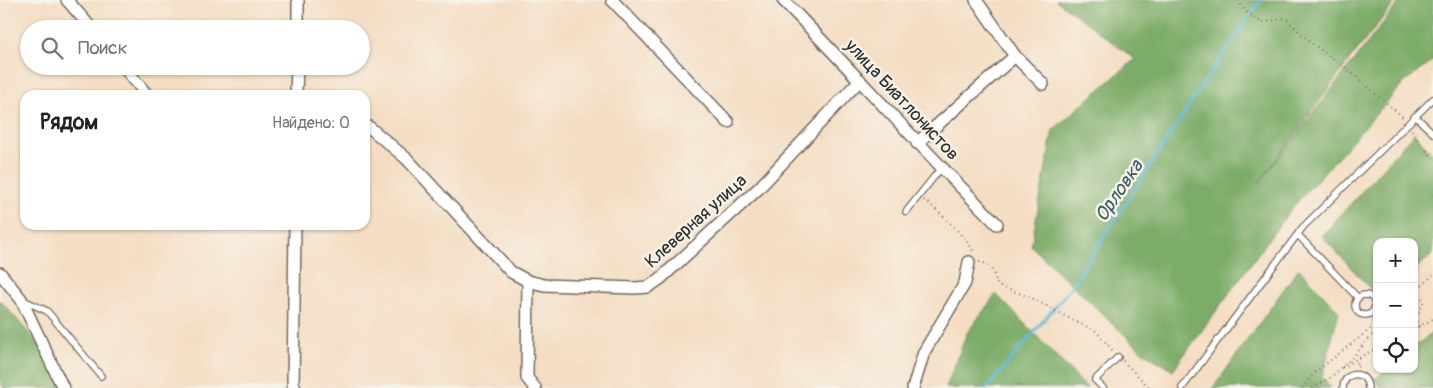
<!DOCTYPE html>
<html lang="ru">
<meta charset="utf-8">
<style>
:root{--surface:#fff;--page:#f6f6f6;--text:#202124;--muted:#757577;--line:#e0e0e0}
body{margin:0;font-family:Pangolin,sans-serif;background:var(--page);color:var(--text)}
.controls{position:absolute;right:15px;bottom:15px;display:grid;overflow:hidden;border-radius:10px;box-shadow:0 1px 4px #0004}
.controls button{width:45px;height:45px;display:grid;place-items:center;padding:0;border:0;border-bottom:1px solid var(--line);background:var(--surface);color:var(--text);font:25px sans-serif}
.list{margin:0;padding:0;list-style:none}
h2{display:flex;justify-content:space-between;align-items:center;height:65px;margin:0;padding:0 20px;font-size:21px}
h2 small{font-size:16px;font-weight:400;color:var(--muted)}
.icon{flex:none;width:28px;height:28px;fill:none;stroke:currentColor;stroke-width:2;stroke-linecap:round;stroke-linejoin:round}
.map{position:relative;flex:none;width:1433px;height:388px;overflow:hidden}
.search{position:absolute;background:var(--surface);box-shadow:0 1px 4px #0004;left:20px;top:20px;width:350px;height:55px;display:flex;align-items:center;gap:12px;box-sizing:border-box;padding:0 18px;border-radius:28px;color:var(--muted);font-size:19px}
.panel{position:absolute;background:var(--surface);box-shadow:0 1px 4px #0004;left:20px;top:90px;width:350px;height:140px;border-radius:15px}
.map>svg:first-child{display:block}
.forest{fill:#7cac67;stroke:#546c49}
.lines{fill:none;stroke-linecap:round;stroke-linejoin:round}
.stream{stroke:#59b8d7;stroke-width:3}
.service-casing{stroke:#716960;stroke-width:8}
.minor-casing{stroke:#716960;stroke-width:14}
.path{stroke:#716960;stroke-width:2;stroke-dasharray:1 4;stroke-linecap:butt}
.service{stroke:#fff;stroke-width:5.5}
.minor{stroke:#fff;stroke-width:11}
.labels{text-anchor:middle;dominant-baseline:central;stroke-width:5;stroke-linejoin:round;paint-order:stroke}
.street-label{font-size:18px;fill:#2b2b2b;stroke:#f7f3e8}
.water-label{font-size:19px;font-style:italic;fill:#3b5c67;stroke:#f7f3e8}
</style>
<div class="map">
<svg width="1433" height="388" viewBox="0 0 1433 388">
<rect width="100%" height="100%" fill="#f7f3e8"/>
<filter id="ink" filterUnits="userSpaceOnUse"><feTurbulence type="fractalNoise" baseFrequency=".02" numOctaves="2"/><feDisplacementMap in="SourceGraphic" scale="10" xChannelSelector="R" yChannelSelector="G"/><feConvolveMatrix kernelMatrix="1 2 1 2 8 2 1 2 1" color-interpolation-filters="sRGB"/></filter>
<filter id="wash" filterUnits="userSpaceOnUse"><feTurbulence type="fractalNoise" baseFrequency=".0096" numOctaves="4" result="noise"/><feDisplacementMap in="SourceGraphic" scale="20" xChannelSelector="R" yChannelSelector="G"/><feGaussianBlur stdDeviation="1.12" result="paint"/><feColorMatrix in="noise" values="0 0 0 0 0 0 0 0 0 0 0 0 0 0 0 0 0 1.4 0 .05"/><feComposite in="paint" operator="in"/></filter>
<g filter="url(#wash)">
<rect width="100%" height="100%" fill="#f4ddc2"/>
<g class="forest">
<polygon points="1056,0 1397,0 1351,58 1258,184 1401,0 1433,0 1433,60 1404,83 1290,210 1173,370 1144,353 1031,246 1053,130 1135,59"/>
<polygon points="1414,133 1433,154 1433,254 1414,270 1414,242 1377,242 1377,296 1322,236"/>
<polygon points="1299,268 1339,312 1322,377 1331,388 1213,388"/>
<polygon points="996,294 1087,388 946,388 967,333"/>
<polygon points="0,300 77,388 4,388 0,380"/>
<polygon points="1433,332 1433,388 1382,388 1374,380 1387,369 1414,369 1414,347"/>
</g>
<g class="lines">
<polyline class="stream" points="987,388 1069,290 1205,81 1261,0"/>
</g>
</g>
<g filter="url(#ink)">
<g class="lines">
<defs>
<g id="service">
<polyline points="1415,116 1433,133"/>
<polyline points="906,212 941,168"/>
<polyline points="1298,235 1358,298"/>
<circle cx="1365" cy="305" r="10"/>
<polyline points="23,300 47,311 101,376"/>
<polyline points="1103,388 1095,380 1118,357"/>
<polyline points="1182,388 1303,227 1433,99"/>
<path d="M1343 388C1344 370 1367 370 1368 388"/>
</g>
<g id="minor">
<polyline points="67,0 92,29"/>
<polyline points="612,0 728,122"/>
<path d="M783 0C855 74 924 151 997 224"/>
<polyline points="976,0 1015,56 1043,84"/>
<polyline points="298,29 298,0"/>
<polyline points="123,66 147,95"/>
<polyline points="296,95 297,66"/>
<polyline points="365,126 369,127 407,159 511,272 528,281 544,285 635,288 648,287 660,279 759,188 860,80"/>
<polyline points="917,143 1015,56"/>
<polyline points="0,273 21,299 63,388"/>
<polyline points="528,281 527,378 535,388"/>
<polyline points="295,388 293,385 295,225"/>
<polyline points="913,388 924,352 965,283 969,262"/>
</g>
</defs>
<use href="#service" class="service-casing"/>
<use href="#minor" class="minor-casing"/>
<g class="path">
<polyline points="1238,0 1245,11 1262,23 1285,18 1310,42 1345,67 1404,118"/>
<polyline points="1412,130 1420,144 1433,158"/>
<path d="M924 200C943 214 958 231 973 249L972 252"/>
<path d="M979 262C992 263 994 275 998 286L1030 297 1078 323 1095 330 1113 351"/>
<polyline points="1416,290 1424,301 1417,316 1418,327"/>
<polyline points="1414,292 1433,275"/>
<polyline points="1373,300 1377,298"/>
<polyline points="1414,329 1433,319"/>
<polyline points="1123,361 1150,388"/>
<polyline points="1346,365 1377,348"/>
<polyline points="1342,367 1352,366"/>
<polyline points="1358,367 1356,366 1361,355"/>
<polyline points="1302,388 1314,373 1377,324"/>
<polyline points="1312,388 1330,378 1355,355 1377,329"/>
</g>
<use href="#service" class="service"/>
<use href="#minor" class="minor"/>
</g>
</g>
<g class="labels">
<g class="street-label">
<text transform="translate(902 100) rotate(47)">улица Биатлонистов</text>
<text transform="translate(696 221) rotate(-42)">Клеверная улица</text>
</g>
<g class="water-label">
<text transform="translate(1119 191) rotate(-56)">Орловка</text>
</g>
</g>
</svg>
<div class="controls">
<button>+</button>
<button>−</button>
<button><svg class="icon" aria-label="locate" viewBox="0 0 24 24"><circle cx="12" cy="12" r="6"/><path d="M12 2v4M12 18v4M2 12h4M18 12h4"/></svg></button>
</div>
<div class="search"><svg class="icon" aria-label="search" viewBox="0 0 24 24"><circle cx="10" cy="10" r="6"/><path d="M15 15l6 6"/></svg>Поиск</div>
<section class="panel">
<h2>Рядом<small>Найдено: 0</small></h2>
<ul class="list">
</ul>
</section>
</div>
